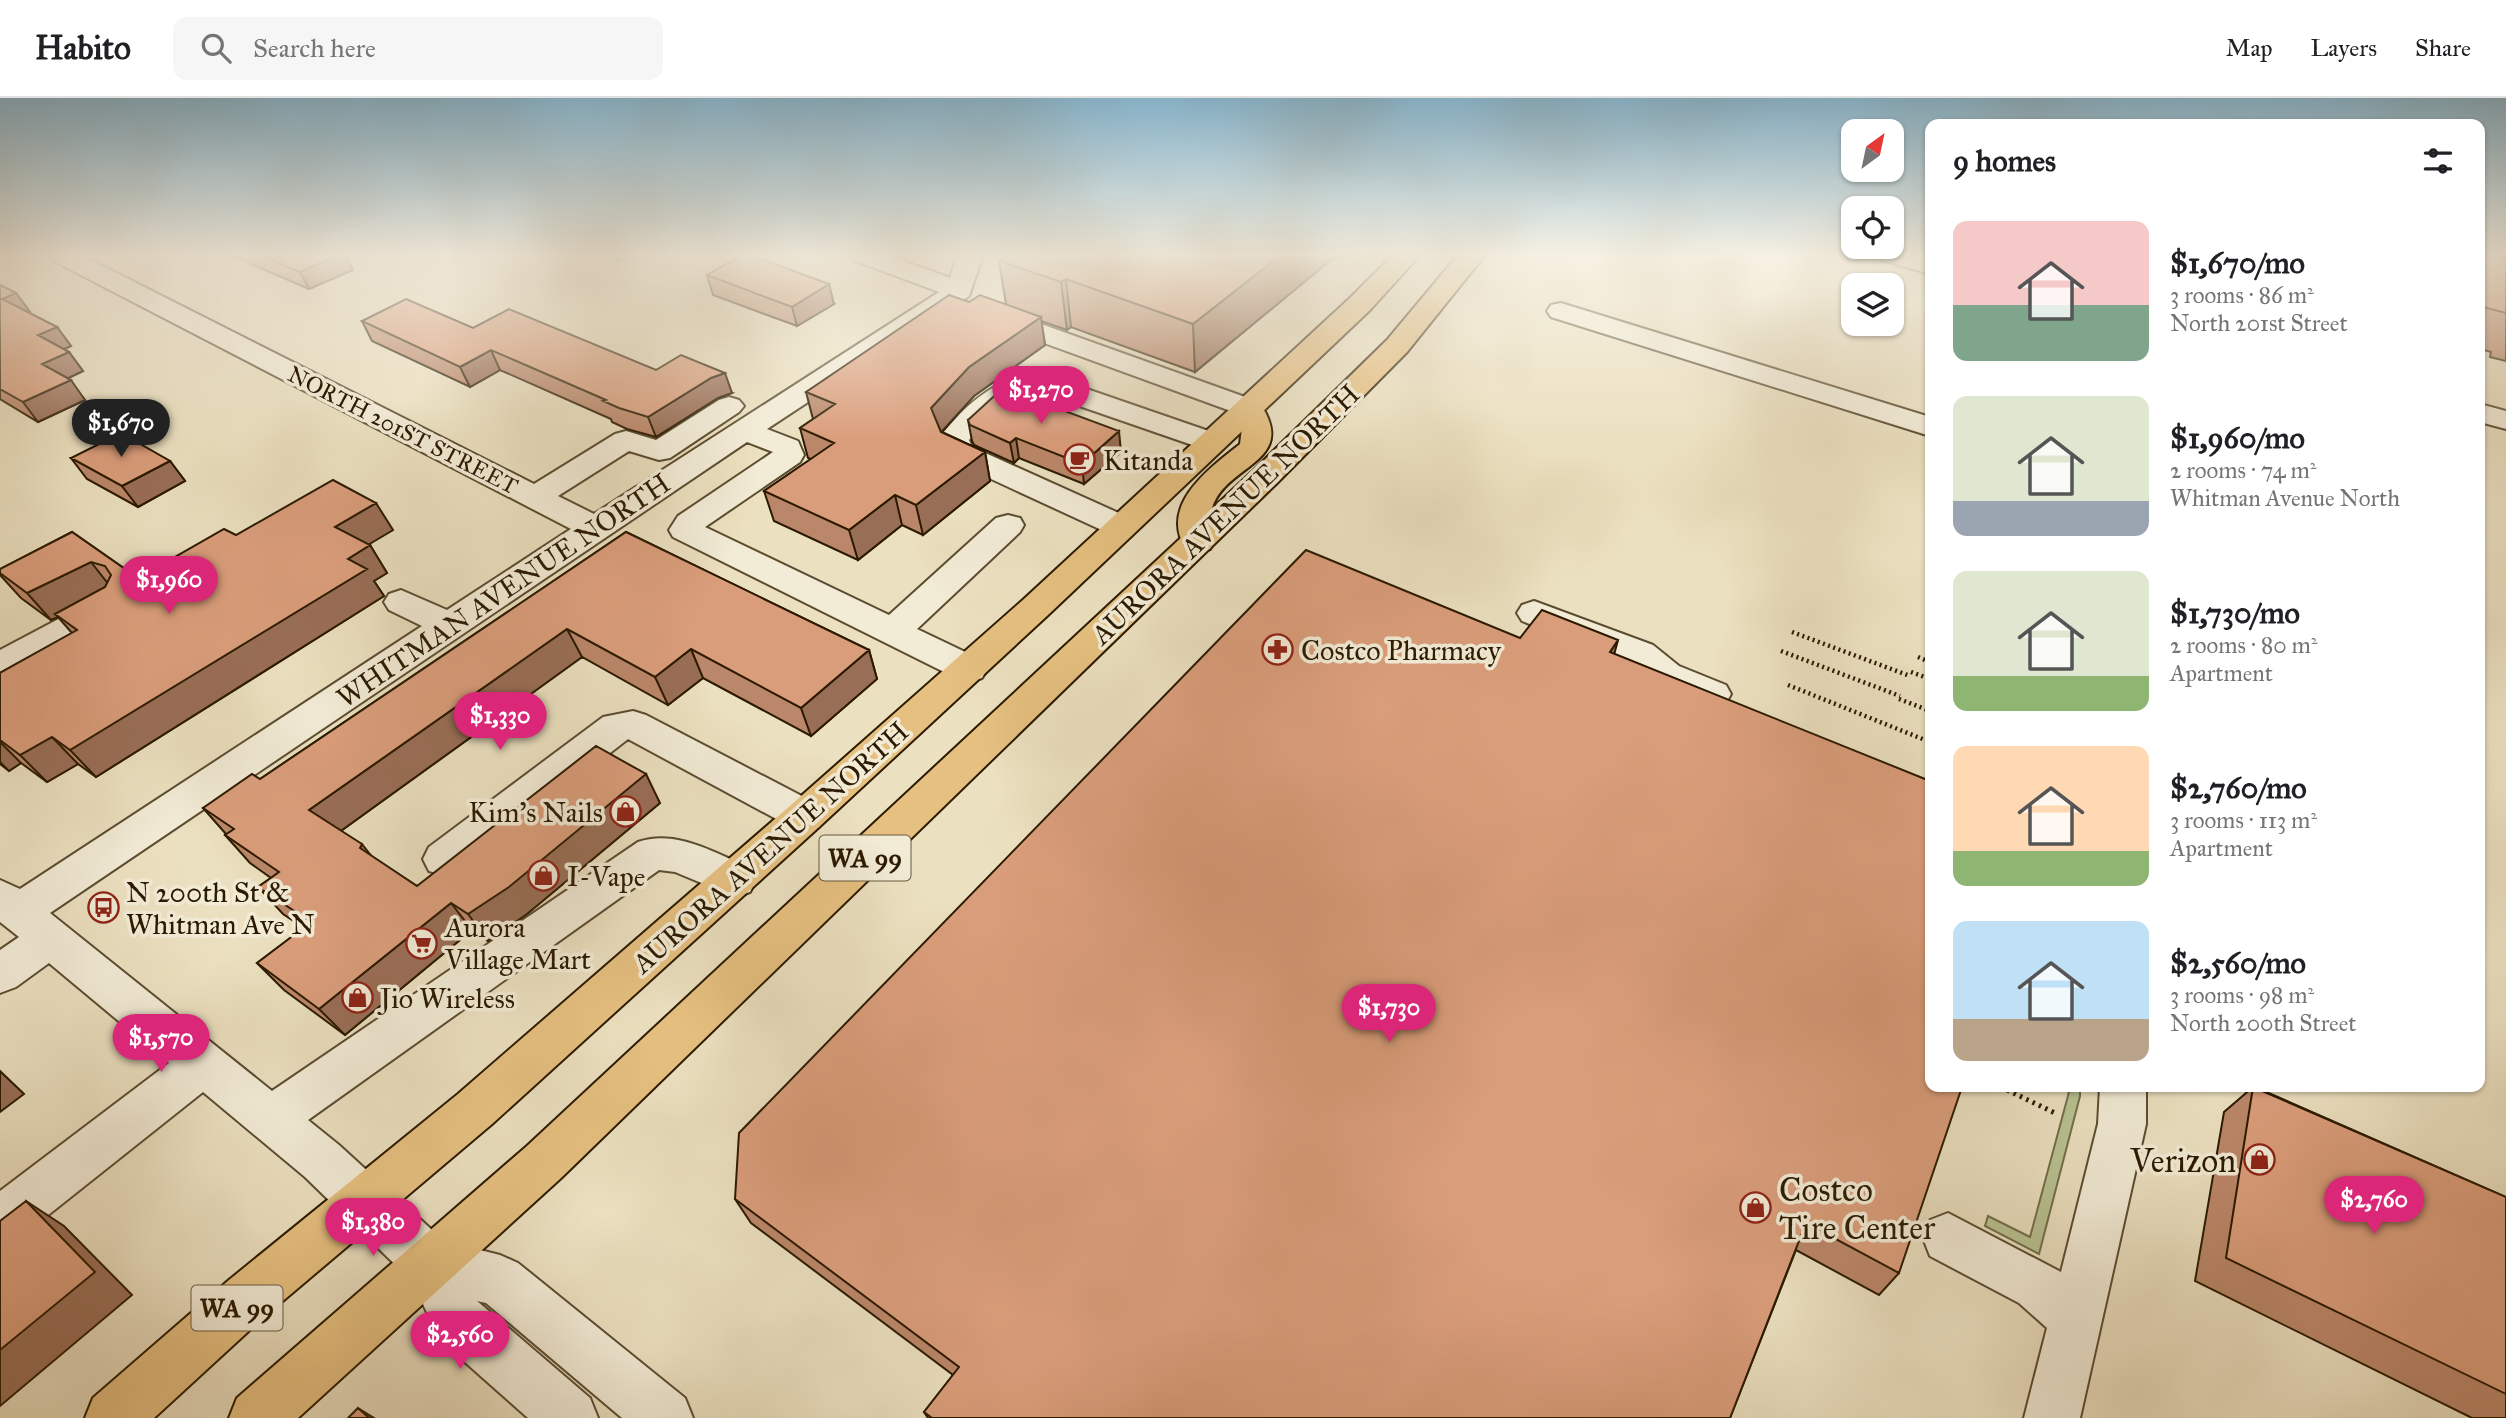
<!DOCTYPE html>
<html lang="en">
<head>
<meta charset="utf-8">
<style>
  body { margin:0; font-family:"IM FELL Great Primer",serif; background:#f6f6f6; color:#202124; height:100vh; display:flex; flex-direction:column; font-size:26px; white-space:nowrap }
  * { box-sizing:border-box; margin:0 }
  p { font-size:23px; color:#757577 }
  .icon { flex:none; width:38px; height:38px; fill:none; stroke:currentColor; stroke-width:2; stroke-linecap:round; stroke-linejoin:round }
  .map { position:relative; flex:1; overflow:hidden }
  .side { position:absolute; left:1925px; top:21px; width:560px; height:973px; display:flex; flex-direction:column; background:#fff; border-radius:14px; box-shadow:0 2px 5px #0004 }
  .side>* { flex:none }
  .needle { width:46px; rotate:33deg }
  .controls { position:absolute; left:1841px; top:21px; display:grid; gap:14px }
  .controls a { display:grid; place-items:center; width:63px; height:63px; border-radius:14px; background:#fff; box-shadow:0 2px 5px #0004; font-size:35px }
  .price { position:absolute; translate:-50% -60px; padding:0 16px; border-radius:24px; background:#db2777; color:#fff; font-size:23px; line-height:46px; filter:drop-shadow(0 2px 4px #0008) }
  .price::after { content:''; position:absolute; left:50%; top:42px; width:21px; height:16px; margin-left:-10px; background:inherit; clip-path:polygon(0 0,100% 0,50% 100%) }
  .price.on { background:#222; color:#fff }
  ul { padding:0; list-style:none }
  li { display:flex; align-items:center; gap:21px; height:175px; padding:0 28px }
  li span { display:grid; place-items:center; flex:none; width:196px; height:140px; border-radius:14px; color:#555 }
  li>.icon { margin-inline-start:auto }
  span .icon { width:84px; height:84px; fill:#fffc; stroke-width:1 }
  li b { font-size:30px }
  h2 { display:flex; justify-content:space-between; align-items:center; height:84px; padding:0 28px; font-size:30px }
  header { display:flex; align-items:center; gap:42px; box-sizing:border-box; height:98px; padding:0 35px; background:#fff; border-bottom:2px solid #e0e0e0 }
  header strong { font-size:33px }
  nav { display:flex; gap:38px; margin-inline-start:auto; font-size:24px }
  .search { width:490px; height:63px; background:#f6f6f6; display:flex; align-items:center; gap:18px; box-sizing:border-box; padding:0 24px; border-radius:14px; color:#757577; font-size:26px }
  .map>svg:first-child { display:block }
  .green { fill:#b8c292; stroke:#726e49; stroke-width:2 }
  .lines { fill:none; stroke-linecap:round; stroke-linejoin:round }
  .minor-casing { stroke:#5b4c30; stroke-width:4 }
  .major-casing { stroke:#2b1a00; stroke-width:4 }
  .highway-casing { stroke:#2b1a00; stroke-width:4 }
  .path-far1 { stroke:#2b1a00; stroke-width:4.5; stroke-dasharray:2 3.5; stroke-linecap:butt }
  .path { stroke:#2b1a00; stroke-width:5; stroke-dasharray:2.5 4.5; stroke-linecap:butt }
  .minor { fill:#f2ebd6; fill-rule:evenodd }
  .major { fill:#e6c080; fill-rule:evenodd }
  .highway { fill:#e6c080; fill-rule:evenodd }
  .wall { fill:#bb876a; stroke:#2b1a00; stroke-width:2 }
  .shaded-wall { fill:#996e56; stroke:#2b1a00; stroke-width:2 }
  .building { fill:#da9d7b; stroke:#2b1a00; stroke-width:2 }
  .labels { text-anchor:middle; stroke-width:7; stroke-linejoin:round; paint-order:stroke }
  .far-street-label { font-size:23px; fill:#2b1a00; stroke:#f2ebd6 }
  .shield { fill:#f2ebd6; stroke:#675940; stroke-width:2 }
  .shield-label { font-size:26px; font-weight:bold; fill:#2b1a00 }
  .poi-label { font-size:28px; fill:#2b1a00; stroke:#f2ebd6; text-anchor:start }
  .street-label { font-size:28px; fill:#2b1a00; stroke:#f2ebd6 }
  .near-poi-label { font-size:33px; fill:#2b1a00; stroke:#f2ebd6; text-anchor:end }
</style>
</head>
<body>
<header>
<strong>Habito</strong>
<div class="search"><svg class="icon" aria-label="search" viewBox="0 0 24 24"><circle cx="10" cy="10" r="6"/><path d="M15 15l6 6"/></svg>Search here</div>
<nav><a>Map</a><a>Layers</a><a>Share</a></nav>
</header>
<div class="map">
<svg width="2506" height="1320" viewBox="0 0 2506 1320">
  <rect width="100%" height="100%" fill="#ebe0c0"/>
  <filter id="stains"><feTurbulence type="fractalNoise" baseFrequency=".00286" numOctaves="4"/><feColorMatrix values="0 0 0 0 .2 0 0 0 0 .09 0 0 0 0 .02 0 0 0 .5 -.17"/></filter>
  <radialGradient id="worn" r=".72"><stop offset=".6" stop-color="#630" stop-opacity="0"/><stop offset="1" stop-color="#630" stop-opacity=".3"/></radialGradient>
  <path class="green" d="M 2059,989 L 2080,989 L 2080,998 L 2039,1156 L 1985,1128 L 1988,1118 L 2030,1139 L 2069,994 Z"/>
  <g class="lines">
    <defs>
      <path id="minor" d="M 48,157 L 81,157 L 534,386 L 615,336 L 626,333 L 656,342 L 719,302 L 729,299 L 739,302 L 744,308 L 739,314 L 670,360 L 659,362 L 629,353 L 558,398 L 594,416 L 939,194 L 853,162 L 849,157 L 887,157 L 950,180 L 957,157 L 983,157 L 969,198 L 767,331 L 798,343 L 804,357 L 800,364 L 705,429 L 889,517 L 996,420 L 1008,417 L 1020,420 L 1024,427 L 1020,434 L 917,531 L 982,562 L 987,571 L 982,580 L 969,584 L 956,580 L 673,439 L 669,432 L 678,418 L 773,354 L 747,344 L 50,815 L 272,993 L 638,744 C 676,731 715,755 750,770 L 756,782 L 750,794 L 735,799 L 675,774 L 659,772 L 308,1022 L 339,1047 L 444,1143 L 500,1157 L 518,1165 L 685,1300 L 693,1320 L 622,1320 L 486,1205 L 477,1203 L 590,1300 L 598,1320 L 528,1320 L 440,1242 L 412,1183 L 305,1079 L 203,994 L 18,1141 L 0,1148 L 0,1093 L 169,965 L 49,865 L 16,889 L 0,895 L 0,852 L 19,839 L 0,824 L 0,782 L 20,791 L 422,528 L 389,512 L 384,504 L 389,496 L 401,492 L 447,512 L 571,431 L 52,162 Z
        M 1878,157 L 1920,157 L 1930,160 L 1930,176 L 1882,162 Z
        M 1561,205 L 1930,319 L 1930,338 L 1551,219 L 1547,213 L 1551,207 Z
        M 994,209 L 1259,304 L 1264,310 L 1259,316 L 1249,319 L 1239,316 L 984,223 L 980,217 L 984,211 Z
        M 1025,276 L 1052,279 L 1223,338 L 1227,344 L 1223,350 L 1212,353 L 1201,350 L 1039,294 C 1013,292 986,324 969,342 L 972,349 L 1132,421 L 1136,428 L 1132,435 L 1120,438 L 1108,435 L 948,361 L 939,341 C 959,312 991,285 1025,276 Z
        M 2480,306 L 2506,313 L 2506,331 L 2480,324 Z
        M 114,494 L 126,498 L 131,506 L 126,514 L 13,577 L 0,581 L 0,552 L 102,498 Z
        M 1534,503 L 1653,547 L 1679,568 L 1726,587 L 1731,596 L 1726,605 L 1713,609 L 1700,605 L 1653,586 L 1627,565 L 1522,523 L 1517,515 L 1522,507 Z
        M 633,613 L 646,617 L 819,707 L 825,718 L 819,729 L 805,733 L 791,729 L 628,641 L 459,773 L 444,777 L 429,773 L 423,761 L 429,749 L 603,619 Z
        M 2100,989 L 2146,989 L 2146,1026 L 2080,1320 L 2024,1320 L 2047,1230 L 2019,1205 L 1930,1158 L 1923,1140 L 1930,1122 L 1948,1115 L 2061,1174 L 2098,1026 Z"/>
      <path id="major" d="M 1249,301 L 1259,304 C 1301,365 1224,366 1212,411 C 1209,422 1213,433 1214,444 L 1210,451 L 1198,455 L 1186,451 C 1158,407 1210,370 1240,346 L 1242,330 L 1234,310 L 1239,304 Z"/>
      <path id="highway" d="M 1393,157 L 1420,157 L 1370,212 L 1048,517 L 819,729 L 492,1026 L 265,1218 L 154,1320 L 85,1320 L 93,1300 L 229,1182 L 458,996 L 791,707 L 1024,501 L 1350,200 Z
        M 1458,157 L 1485,157 L 1407,254 L 1277,385 L 561,1080 L 298,1320 L 229,1320 L 237,1300 L 527,1048 L 1255,371 L 1387,242 Z"/>
    </defs>
    <use href="#minor" class="minor-casing"/>
    <use href="#major" class="major-casing"/>
    <use href="#highway" class="highway-casing"/>
    <path class="path-far1" d="M 1792,534 L 1910,578
      M 1781,553 L 1900,598
      M 1918,559 L 1930,564
      M 1911,574 L 1930,581
      M 1788,587 L 1930,644
      M 1899,601 L 1930,613"/>
    <path class="path" d="M 2001,989 L 2057,1016"/>
    <use href="#minor" class="minor"/>
    <use href="#major" class="major"/>
    <use href="#highway" class="highway"/>
  </g>
  <path class="wall" d="M 230,157 L 346,157 L 353,172 L 309,191 Z
    M 604,157 L 629,157 L 618,163 Z
    M 1337,157 L 1195,274 L 1071,229 L 1067,232 L 1041,223 L 1045,247 L 974,298 L 942,334 L 985,354 L 990,383 L 923,437 L 902,427 L 858,462 L 774,423 L 764,393 L 811,361 L 808,360 L 800,330 L 813,321 L 806,294 L 1006,206 L 999,163 Z
    M 2480,157 L 2506,157 L 2506,263 L 2490,259 L 2491,254 L 2480,251 Z
    M 707,177 L 834,206 L 797,228 L 713,197 Z
    M 0,187 L 16,195 L 30,214 L 29,215 L 57,229 L 71,248 L 65,251 L 69,254 L 83,273 L 68,280 L 85,302 L 38,324 L 0,301 Z
    M 362,223 L 473,230 L 732,295 L 718,300 L 656,339 L 627,331 L 612,324 L 611,321 L 500,272 L 470,289 L 372,243 Z
    M 968,322 L 1121,354 L 1084,386 L 1019,360 L 1014,365 L 974,347 L 972,343 Z
    M 71,360 L 170,363 L 185,383 L 138,409 L 87,381 Z
    M 393,432 L 368,446 L 370,447 L 387,475 L 374,483 L 384,498 L 96,679 L 78,666 L 47,684 L 21,665 L 9,673 L 0,666 L 0,575 L 72,535 L 58,519 L 51,522 L 21,500 L 0,477 L 0,471 L 72,434 L 138,480 L 236,437 Z
    M 626,434 L 869,552 L 877,581 L 811,638 L 703,580 L 668,607 L 582,559 L 341,733 L 371,758 L 417,788 L 660,705 L 527,816 L 488,843 L 472,832 L 345,937 L 284,892 L 257,865 L 304,830 L 283,816 L 258,789 L 271,780 L 250,765 L 225,737 L 226,736 L 203,710 L 260,681 Z
    M 1520,540 L 1614,556 L 1899,1175 L 1879,1197 L 1796,1152 L 1730,1320 L 928,1320 L 924,1314 L 953,1277 L 751,1125 L 735,1101 Z
    M 2253,989 L 2255,989 L 2506,1099 L 2506,1320 L 2472,1320 L 2195,1183 L 2224,1014 Z"/>
  <path class="shaded-wall" d="M 338,157 L 346,157 L 353,172 L 309,191 L 300,174 Z
    M 616,157 L 629,157 L 618,163 Z
    M 1281,157 L 1337,157 L 1195,274 L 1193,226 Z
    M 1066,181 L 1071,229 L 1067,232 L 1061,184 Z
    M 829,186 L 834,206 L 797,228 L 792,209 Z
    M 16,195 L 30,214 L 16,220 L 2,201 Z
    M 1041,219 L 1045,247 L 974,298 L 937,339 L 931,310 L 969,269 Z
    M 57,229 L 71,248 L 53,256 L 38,237 Z
    M 491,252 L 500,272 L 470,289 L 460,269 Z
    M 69,254 L 83,273 L 56,286 L 42,266 Z
    M 725,275 L 732,295 L 718,300 L 656,339 L 648,319 L 711,280 Z
    M 71,282 L 85,302 L 38,324 L 23,304 Z
    M 1119,333 L 1121,354 L 1084,386 L 1082,366 Z
    M 1016,340 L 1019,360 L 1014,365 L 1010,345 Z
    M 985,354 L 990,383 L 923,437 L 916,407 Z
    M 170,363 L 185,383 L 138,409 L 122,388 Z
    M 895,397 L 902,427 L 858,462 L 849,432 Z
    M 376,405 L 393,432 L 353,456 L 335,429 Z
    M 370,447 L 387,475 L 374,483 L 384,498 L 96,679 L 70,652 L 348,461 Z
    M 91,464 L 113,492 L 55,516 L 58,519 L 51,522 L 27,495 Z
    M 567,531 L 582,559 L 331,740 L 309,712 Z
    M 1618,542 L 1610,572 L 1610,554 Z
    M 691,551 L 703,580 L 668,607 L 655,579 Z
    M 869,552 L 877,581 L 811,638 L 801,610 Z
    M 52,639 L 78,666 L 47,684 L 20,657 Z
    M 0,644 L 21,665 L 9,673 L 0,664 Z
    M 646,676 L 660,705 L 527,816 L 488,843 L 468,816 Z
    M 362,746 L 384,774 L 360,750 Z
    M 451,805 L 472,832 L 345,937 L 319,911 Z
    M 0,973 L 24,996 L 0,1014 Z
    M 26,1103 L 64,1128 L 132,1197 L 0,1308 L 0,1252 Z
    M 358,1310 L 374,1320 L 369,1320 Z"/>
  <path class="building" d="M 260,157 L 338,157 L 300,174 Z
    M 742,157 L 750,157 L 829,186 L 792,209 L 707,177 Z
    M 1008,157 L 1281,157 L 1193,226 L 1066,181 L 1061,184 L 999,163 Z
    M 2480,157 L 2488,157 L 2505,161 L 2505,157 L 2506,157 L 2506,215 L 2480,208 Z
    M 0,187 L 16,195 L 2,201 L 57,229 L 38,237 L 69,254 L 42,266 L 71,282 L 23,304 L 0,291 Z
    M 949,197 L 969,204 L 980,197 L 1041,219 L 969,269 L 931,310 L 941,334 L 985,354 L 916,407 L 895,397 L 849,432 L 764,393 L 834,345 L 800,330 L 835,306 L 806,294 Z
    M 406,201 L 473,230 L 509,211 L 656,272 L 681,257 L 725,275 L 711,280 L 648,319 L 619,310 L 603,303 L 606,302 L 491,252 L 460,269 L 362,223 Z
    M 1003,290 L 1119,333 L 1082,366 L 1016,340 L 1010,345 L 970,327 L 968,322 Z
    M 121,335 L 170,363 L 122,388 L 71,360 Z
    M 333,382 L 376,405 L 335,429 L 370,447 L 348,461 L 367,471 L 70,652 L 52,639 L 20,657 L 0,642 L 0,575 L 77,532 L 55,516 L 105,489 L 111,477 L 105,468 L 91,464 L 27,495 L 0,475 L 0,471 L 72,434 L 138,480 L 224,431 L 236,437 Z
    M 626,434 L 869,552 L 801,610 L 691,551 L 655,579 L 567,531 L 309,712 L 362,746 L 360,750 L 417,788 L 596,648 L 646,676 L 509,789 L 468,816 L 451,805 L 319,911 L 257,865 L 311,824 L 258,789 L 279,774 L 225,737 L 234,731 L 203,710 L 252,676 L 260,681 Z
    M 1306,452 L 1520,540 L 1542,512 L 1618,542 L 1610,554 L 1930,683 L 1930,989 L 1962,989 L 1899,1175 L 1806,1125 L 1730,1320 L 932,1320 L 924,1314 L 959,1269 L 735,1101 L 739,1035 Z
    M 2253,989 L 2506,1099 L 2506,1296 L 2226,1160 Z
    M 26,1103 L 95,1174 L 0,1252 L 0,1123 Z
    M 358,1310 L 369,1320 L 348,1320 Z"/>
  <linearGradient id="sky" x2="0" y2="1"><stop stop-color="#88b8d2"/><stop offset="0.46" stop-color="#f6f1e3"/><stop offset="1" stop-color="#f6f1e3" stop-opacity="0"/></linearGradient>
  <rect width="2506" height="342" fill="url(#sky)"/>
  <defs>
    <symbol id="cafe-ring" viewBox="-11 -11 22 22"><circle r="9.5" fill="#f2ebd6" stroke="#8f2418" stroke-width="1.5"/><path d="M-5.5-4.5H6V0H3Q3 3.5 0 3.5H-2.5Q-5.5 3.5-5.5 0ZM3-3.2v2h1.7v-2ZM-6 4.5H4V6H-6Z" fill="#8f2418"/></symbol>
    <symbol id="pharmacy-ring" viewBox="-11 -11 22 22"><circle r="9.5" fill="#f2ebd6" stroke="#8f2418" stroke-width="1.5"/><path d="M-2-6h4v4h4v4h-4v4h-4v-4h-4v-4h4Z" fill="#8f2418"/></symbol>
    <symbol id="shop-ring" viewBox="-11 -11 22 22"><circle r="9.5" fill="#f2ebd6" stroke="#8f2418" stroke-width="1.5"/><path d="M-5-2.5h2.3a2.7 3.5 0 0 1 5.4 0H5L5.5 6h-11ZM-1.5-2.5h3a1.5 2.3 0 0 0-3 0Z" fill="#8f2418"/></symbol>
    <symbol id="bus-ring" viewBox="-11 -11 22 22"><circle r="9.5" fill="#f2ebd6" stroke="#8f2418" stroke-width="1.5"/><path d="M-5-6H5V4H4V6H2V4H-2V6H-4V4H-5ZM-3.5-4V0h7V-4ZM-3.5 1.2v1.5H-2V1.2ZM2 1.2v1.5H3.5V1.2Z" fill="#8f2418"/></symbol>
    <symbol id="supermarket-ring" viewBox="-11 -11 22 22"><circle r="9.5" fill="#f2ebd6" stroke="#8f2418" stroke-width="1.5"/><path d="M-6-5.5h2.5l.6 2H6L4.5 2H-2.5L-4.4-4H-6ZM-1.5 3.2a1.3 1.3 0 1 0 .1 0ZM3 3.2a1.3 1.3 0 1 0 .1 0Z" fill="#8f2418"/></symbol>
  </defs>
  <g fill-rule="evenodd">
    <use href="#cafe-ring" x="1062" y="344" width="35" height="35"/>
    <use href="#pharmacy-ring" x="1260" y="534" width="35" height="35"/>
    <use href="#shop-ring" x="608" y="696" width="35" height="35"/>
    <use href="#shop-ring" x="526" y="760" width="35" height="35"/>
    <use href="#bus-ring" x="86" y="792" width="35" height="35"/>
    <use href="#supermarket-ring" x="404" y="828" width="35" height="35"/>
    <use href="#shop-ring" x="340" y="882" width="35" height="35"/>
    <use href="#shop-ring" x="2242" y="1044" width="35" height="35"/>
    <use href="#shop-ring" x="1738" y="1092" width="35" height="35"/>
  </g>
  <g class="labels">
    <g class="far-street-label">
      <text transform="translate(403 332) rotate(27)" y="8">NORTH 201ST STREET</text>
    </g>
    <g class="shield">
      <rect x="819.5" y="737.5" width="91" height="45" rx="5"/>
      <rect x="191.5" y="1187.5" width="91" height="45" rx="5"/>
    </g>
    <g class="shield-label">
      <text x="865" y="769">WA 99</text>
      <text x="237" y="1219">WA 99</text>
    </g>
    <g class="poi-label">
      <text x="1103" y="372">Kitanda</text>
      <text x="1301" y="562">Costco Pharmacy</text>
      <text x="603" y="724" text-anchor="end">Kim’s Nails</text>
      <text x="567" y="788">I-Vape</text>
      <text x="126" y="804">N 200th St &amp;<tspan x="126" dy="32">Whitman Ave N</tspan></text>
      <text x="445" y="839">Aurora<tspan x="445" dy="32">Village Mart</tspan></text>
      <text x="380" y="910">Jio Wireless</text>
    </g>
    <g class="street-label">
      <text transform="translate(1225 416) rotate(-44)" y="10">AURORA AVENUE NORTH</text>
      <text transform="translate(503 492) rotate(-34)" y="10">WHITMAN AVENUE NORTH</text>
      <text transform="translate(770 749) rotate(-42)" y="10">AURORA AVENUE NORTH</text>
    </g>
    <g class="near-poi-label">
      <text x="2236" y="1074">Verizon</text>
      <text x="1779" y="1103" text-anchor="start">Costco<tspan x="1779" dy="38">Tire Center</tspan></text>
    </g>
  </g>
  <rect width="100%" height="100%" filter="url(#stains)"/>
  <rect width="100%" height="100%" fill="url(#worn)"/>
</svg>
<div class="controls">
<a><svg class="needle" viewBox="-14 -14 28 28"><path d="M0-13l5 13h-10z" fill="#e53935"/><path d="M0 13l5-13h-10z" fill="#757577"/></svg></a>
<a><svg class="icon" aria-label="locate" viewBox="0 0 24 24"><circle cx="12" cy="12" r="6"/><path d="M12 2v4M12 18v4M2 12h4M18 12h4"/></svg></a>
<a><svg class="icon" aria-label="layers" viewBox="0 0 24 24"><path d="M12 4l9 5-9 5-9-5zM3 14l9 5 9-5"/></svg></a>
</div>
<b class="price" style="left:1041px;top:328px">$1,270</b>
<b class="price on" style="left:121px;top:361px">$1,670</b>
<b class="price" style="left:169px;top:518px">$1,960</b>
<b class="price" style="left:500px;top:654px">$1,330</b>
<b class="price" style="left:1389px;top:946px">$1,730</b>
<b class="price" style="left:161px;top:976px">$1,570</b>
<b class="price" style="left:2374px;top:1138px">$2,760</b>
<b class="price" style="left:373px;top:1160px">$1,380</b>
<b class="price" style="left:460px;top:1273px">$2,560</b>
<section class="side">
<h2>9 homes<svg class="icon" aria-label="filters" viewBox="0 0 24 24"><path d="M4 7h16M4 17h16"/><circle cx="9" cy="7" r="2"/><circle cx="15" cy="17" r="2"/></svg></h2>
<ul>
<li><span style="background:linear-gradient(#f6c9c9 60%,#7fa58c 0)"><svg class="icon" aria-label="home" viewBox="0 0 24 24"><path d="M3 11l9-7 9 7M6 9v11h12V9"/></svg></span><div><b>$1,670/mo</b><p>3 rooms · 86 m²</p><p>North 201st Street</p></div></li>
<li><span style="background:linear-gradient(#dfe7d0 75%,#9aa5b1 0)"><svg class="icon" aria-label="home" viewBox="0 0 24 24"><path d="M3 11l9-7 9 7M6 9v11h12V9"/></svg></span><div><b>$1,960/mo</b><p>2 rooms · 74 m²</p><p>Whitman Avenue North</p></div></li>
<li><span style="background:linear-gradient(#dfe7d0 75%,#8fb573 0)"><svg class="icon" aria-label="home" viewBox="0 0 24 24"><path d="M3 11l9-7 9 7M6 9v11h12V9"/></svg></span><div><b>$1,730/mo</b><p>2 rooms · 80 m²</p><p>Apartment</p></div></li>
<li><span style="background:linear-gradient(#ffd9b3 75%,#8fb573 0)"><svg class="icon" aria-label="home" viewBox="0 0 24 24"><path d="M3 11l9-7 9 7M6 9v11h12V9"/></svg></span><div><b>$2,760/mo</b><p>3 rooms · 113 m²</p><p>Apartment</p></div></li>
<li><span style="background:linear-gradient(#bfe0f5 70%,#b9a48a 0)"><svg class="icon" aria-label="home" viewBox="0 0 24 24"><path d="M3 11l9-7 9 7M6 9v11h12V9"/></svg></span><div><b>$2,560/mo</b><p>3 rooms · 98 m²</p><p>North 200th Street</p></div></li>
</ul>
</section>
</div>
</body>
</html>
